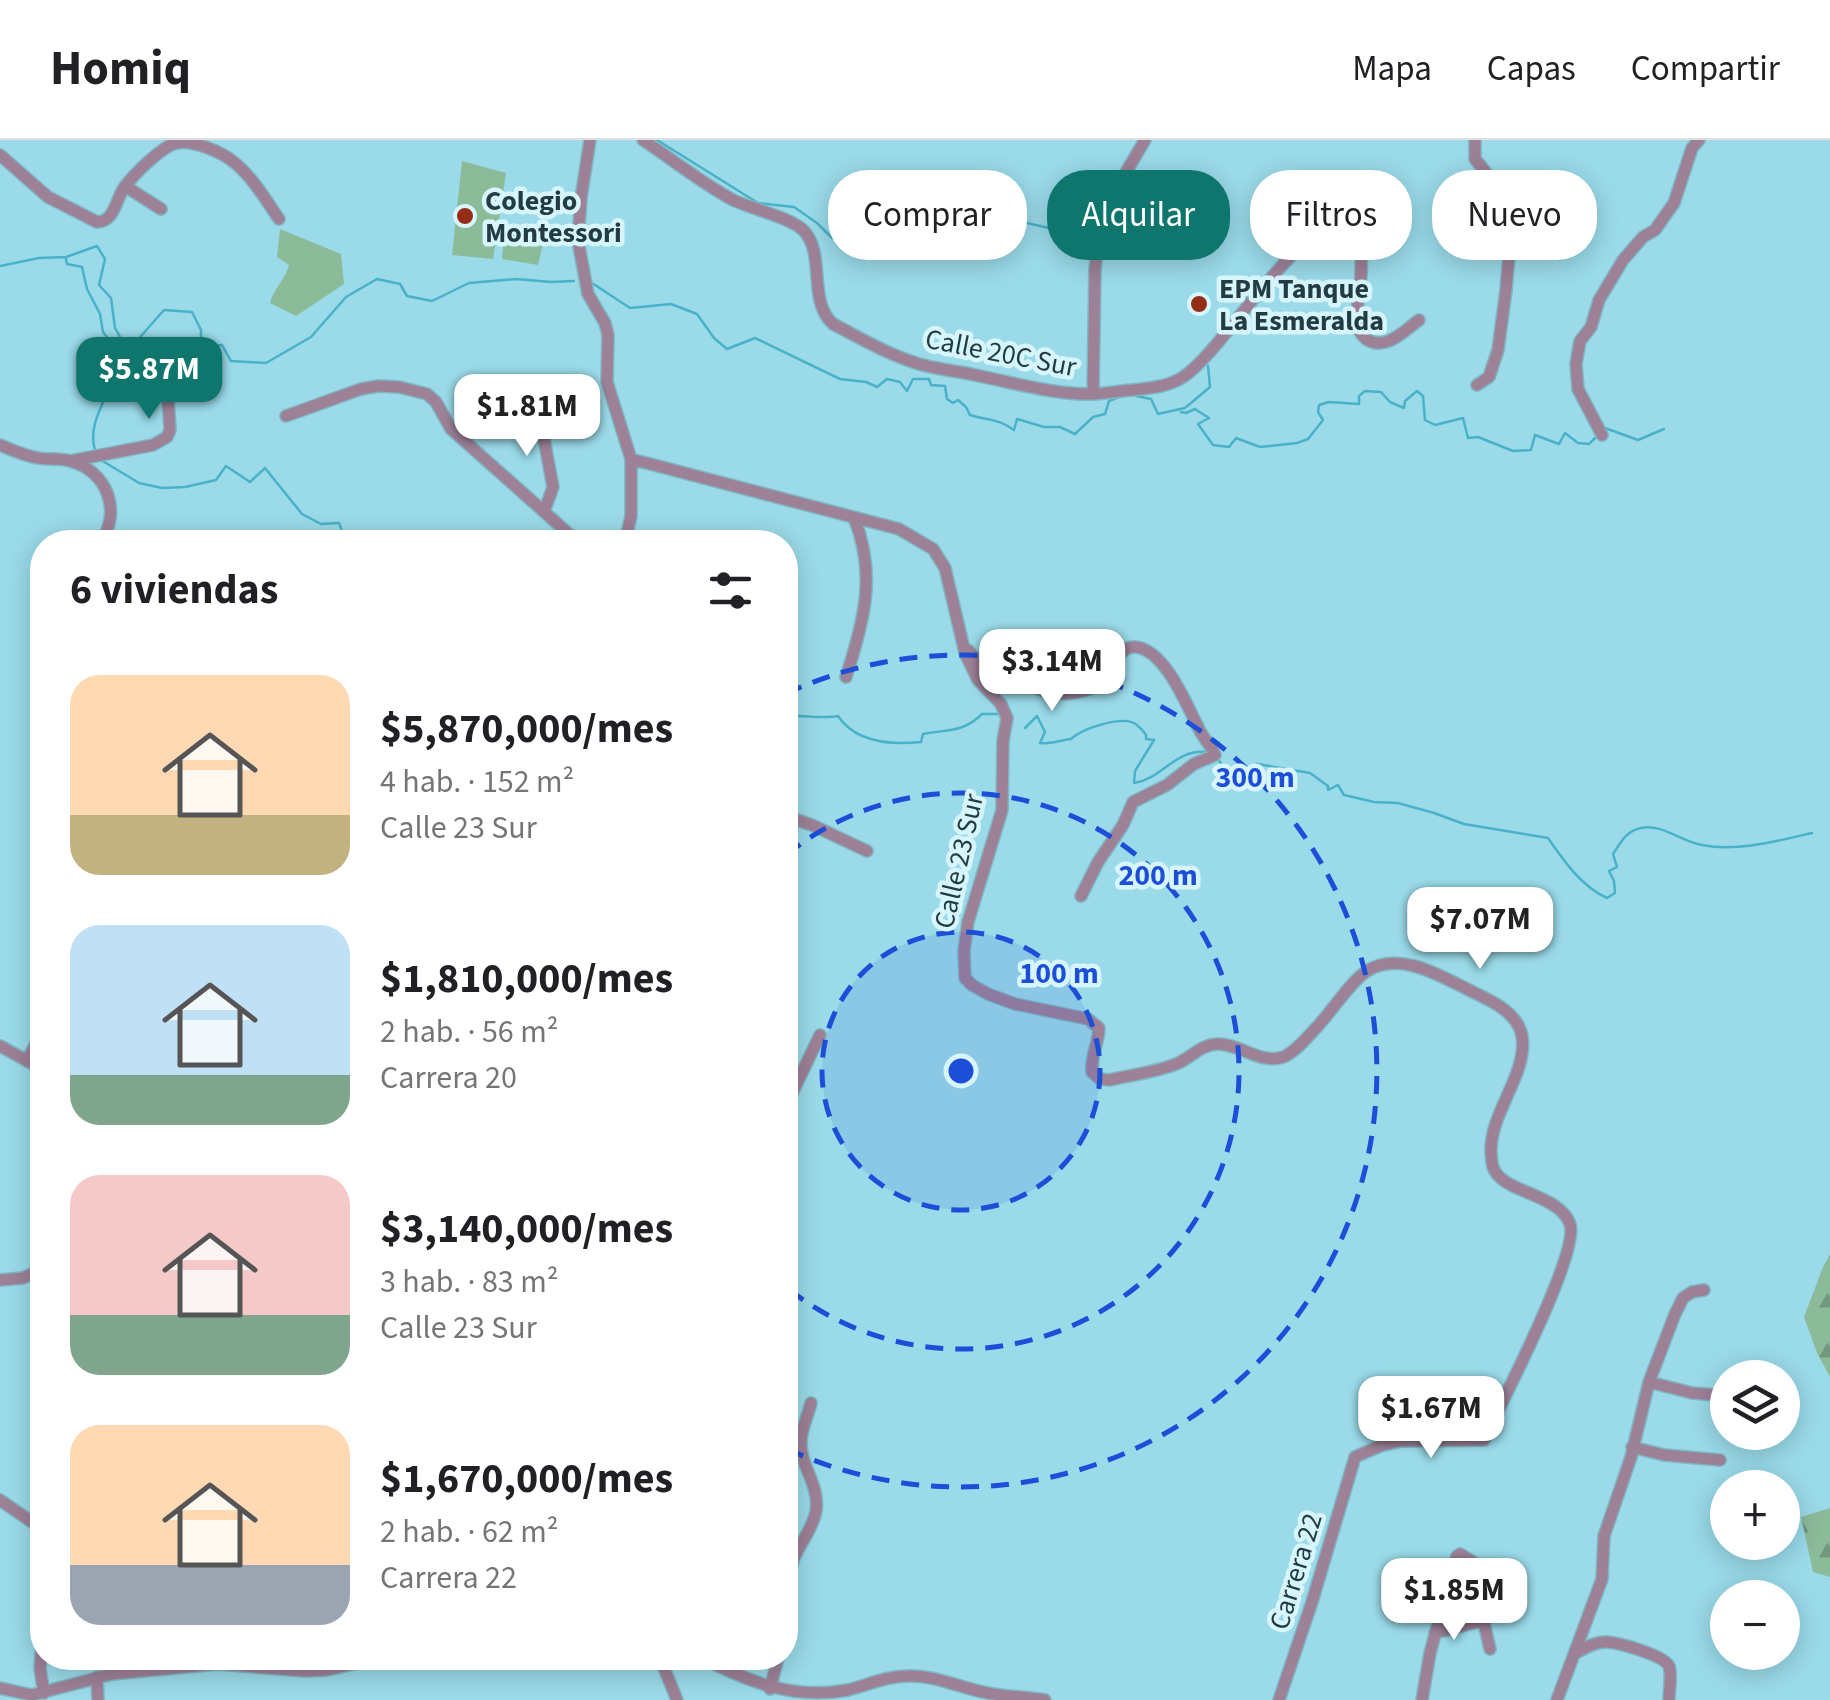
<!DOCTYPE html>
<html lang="es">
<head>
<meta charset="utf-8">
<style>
  body { margin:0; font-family:"Source Sans 3",sans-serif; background:#f6f6f6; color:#202124; height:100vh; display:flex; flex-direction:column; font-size:38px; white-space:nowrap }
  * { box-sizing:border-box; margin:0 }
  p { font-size:32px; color:#757577 }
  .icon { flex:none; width:55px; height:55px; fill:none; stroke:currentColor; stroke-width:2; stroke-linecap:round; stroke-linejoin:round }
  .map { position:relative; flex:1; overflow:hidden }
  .drawer { position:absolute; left:30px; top:390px; width:768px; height:1140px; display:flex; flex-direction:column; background:#fff; border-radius:40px; box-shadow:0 5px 25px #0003 }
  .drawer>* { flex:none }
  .hud { position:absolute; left:828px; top:30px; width:852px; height:90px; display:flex; gap:20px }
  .controls { position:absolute; left:1710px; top:1220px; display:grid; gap:20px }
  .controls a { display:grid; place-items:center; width:90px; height:90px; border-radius:50%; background:#fff; box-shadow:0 5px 25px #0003; font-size:50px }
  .price { position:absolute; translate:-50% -85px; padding:0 22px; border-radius:20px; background:#fff; color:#222; font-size:32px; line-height:65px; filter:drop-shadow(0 2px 5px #0008) }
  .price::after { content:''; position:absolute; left:50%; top:60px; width:30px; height:22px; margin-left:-15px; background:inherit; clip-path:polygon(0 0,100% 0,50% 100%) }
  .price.on { background:#0f766e; color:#fff }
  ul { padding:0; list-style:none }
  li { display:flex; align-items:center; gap:30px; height:250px; padding:0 40px }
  li span { display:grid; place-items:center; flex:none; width:280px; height:200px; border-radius:30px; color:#555 }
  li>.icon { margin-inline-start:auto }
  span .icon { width:120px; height:120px; fill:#fffc; stroke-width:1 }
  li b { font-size:42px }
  h2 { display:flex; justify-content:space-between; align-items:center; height:120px; padding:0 40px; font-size:42px }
  .pill { padding:0 35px; border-radius:40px; background:#fff; box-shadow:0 5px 25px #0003; font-size:35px; line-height:90px }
  .pill.on { background:#0f766e; color:#fff }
  header { display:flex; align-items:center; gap:60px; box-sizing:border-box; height:140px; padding:0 50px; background:#fff; border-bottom:2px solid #e0e0e0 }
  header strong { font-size:48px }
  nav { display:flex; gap:55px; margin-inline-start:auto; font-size:35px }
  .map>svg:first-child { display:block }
  .green { fill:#8cbb9a }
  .forest { fill:url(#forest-firs) }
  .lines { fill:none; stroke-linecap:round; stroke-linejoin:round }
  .stream { stroke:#4ab2c8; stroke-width:2.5 }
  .minor-casing { stroke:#80b7c4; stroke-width:14 }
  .minor { stroke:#9d8197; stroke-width:11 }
  .ring { fill:none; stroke:#1d4ed8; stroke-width:5; stroke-dasharray:18 12 }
  .poi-dot { fill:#952d15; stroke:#d6f5fd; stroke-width:4 }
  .labels { text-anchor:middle; stroke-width:9; stroke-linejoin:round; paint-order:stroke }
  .poi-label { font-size:28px; font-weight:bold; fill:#223c42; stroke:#d6f5fd; text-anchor:start }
  .street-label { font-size:28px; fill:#223c42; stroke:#d6f5fd }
  .centre { fill:#1d4ed8; stroke:#d6f5fd; stroke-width:5 }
  .ring-label { font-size:30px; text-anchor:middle; font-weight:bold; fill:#1d4ed8; stroke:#d6f5fd; stroke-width:9; stroke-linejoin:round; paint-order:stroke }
</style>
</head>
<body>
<header>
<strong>Homiq</strong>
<nav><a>Mapa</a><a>Capas</a><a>Compartir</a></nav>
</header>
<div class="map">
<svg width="1830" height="1560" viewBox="0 0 1830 1560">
  <defs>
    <pattern id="forest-firs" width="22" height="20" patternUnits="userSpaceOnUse" patternTransform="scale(2.5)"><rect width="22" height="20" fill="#8cbb9a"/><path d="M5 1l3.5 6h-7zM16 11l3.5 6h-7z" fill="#72997f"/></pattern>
  </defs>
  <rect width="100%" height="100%" fill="#9adae9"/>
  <path class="green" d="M 462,21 L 506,33 L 493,119 L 452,115 Z
    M 280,89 L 341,114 L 344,144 L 296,176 L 270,163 C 274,148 285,140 289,125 L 277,117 Z
    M 504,94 L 544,99 L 538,125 L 502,119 Z"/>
  <path class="forest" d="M 1830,1115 L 1830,1237 L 1817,1213 L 1804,1177 L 1823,1127 Z
    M 1830,1368 L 1830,1437 L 1813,1432 L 1801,1377 Z"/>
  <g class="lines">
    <path class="stream" d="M 657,0 L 758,63 L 794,67 L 817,83 L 832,98 L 859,75 L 979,72 L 1053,89 L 1098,82
      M 1106,80 L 1130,76 L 1178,87
      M 66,119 L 67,124 L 82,127 L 87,149 L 100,174 L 103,192 L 118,211 C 117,219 116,229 114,237 C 106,260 87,285 95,310
      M 0,126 L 39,118 L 66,117 L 97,106 L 105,119 L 99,145 L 111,158 L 115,188 L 123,202 L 134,204 L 164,170 L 192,172 L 201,190 L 201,198 L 211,206 L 222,205 L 231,221 L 266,223 L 311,197 L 346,157 L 377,139 L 400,144 L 407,156 L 432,161 L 469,143 L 516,139 L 551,142 L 574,141
      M 592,143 L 630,168 L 671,164 L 697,174 L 714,198 L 727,209 L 755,198 L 840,239 L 866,242 L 877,247 L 887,239 L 900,242 L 907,251 L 913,239 L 929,239 L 931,245 L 945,246 L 947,259 L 953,263 L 958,260 L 966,267 L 970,275 C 989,281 997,278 1014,290 L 1017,279 L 1044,287 L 1060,287 L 1075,294 L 1093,277 L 1105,274 L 1109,261 L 1119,257
      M 1136,256 L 1151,259 L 1158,274 L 1185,268 L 1210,247 L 1208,226
      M 1181,272 L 1186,273 L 1195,269 L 1209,278 L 1198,284 L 1213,305 L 1229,307 L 1236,298 L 1260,307 L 1297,303 L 1308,299 L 1323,280 L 1318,272 L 1319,265 L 1329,262 L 1359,264 L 1359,256 L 1365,251 L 1381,252 L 1390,262 L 1404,268 L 1405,261 L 1417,251 L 1423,256 L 1425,280 L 1435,285 L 1463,278 L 1468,298 L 1478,297 L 1513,311 L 1531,310 L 1535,295 L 1559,304 L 1565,293 L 1578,303 L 1589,304 L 1596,297
      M 1605,288 L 1638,300 L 1664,289
      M 101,320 L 139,343 L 162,348 L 185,347 L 216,340 L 226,326 L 250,342 L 265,328 L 302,374 L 321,384 L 339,383 L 345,399 L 344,402
      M 785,579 L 786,576 C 804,575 821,579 838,576 C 856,603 892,605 921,602 L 923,594 C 948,589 963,593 982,574 L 1000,574
      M 1025,588 L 1037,576 L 1045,592 L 1040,603 C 1049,605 1060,600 1071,599 C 1081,589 1120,576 1134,583 C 1138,585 1144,592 1146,595 L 1146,599 L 1154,600 L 1135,631 L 1134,643 C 1162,639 1175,609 1206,612
      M 1217,618 L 1235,642 L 1242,630 L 1257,624 L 1310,633 L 1328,646 L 1328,650 L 1338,645 L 1344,655 L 1374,662 L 1398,663 L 1434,673 L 1464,684 L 1548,698 C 1564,721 1581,746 1607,758 L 1615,753 L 1614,741 L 1609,731 L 1617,727 L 1613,714 C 1621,702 1626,691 1641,688 C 1661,683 1682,702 1702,705 C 1738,712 1777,701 1812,693"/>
    <defs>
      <path id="minor" d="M 590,0 L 581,58 L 578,101 L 588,154 L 605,183 L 608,195 L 607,242 L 631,319 L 631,376 L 625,402
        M 643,0 C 673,20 702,43 733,60 C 752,69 792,78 804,91 C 826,115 807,160 833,184 C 860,198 887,214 916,223 C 935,229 956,231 975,235 C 1014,243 1055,255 1095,254 C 1107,253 1120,251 1133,250 C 1150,248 1168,247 1183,237 C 1221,213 1292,91 1332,90 C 1379,90 1355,154 1357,180 C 1357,187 1360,194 1366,199 C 1385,212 1404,191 1419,180
        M 1475,0 L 1475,19 L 1502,52 L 1512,80 L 1506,150 L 1498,210 L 1489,237 L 1477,245
        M 0,15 L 48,57 L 97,82 C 115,81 115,61 124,48 C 132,36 163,5 177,3 C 194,0 222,12 235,23 C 253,38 266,60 279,79
        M 125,46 L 161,69
        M 1093,254 L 1095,129 L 1101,84 L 1106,66 L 1145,0
        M 286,276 L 361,249 L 378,246 L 399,247 L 427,254 L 436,262 L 451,289 L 578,402
        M 541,283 L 553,347 L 544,372
        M 1602,295 L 1578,249 L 1576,224 L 1580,201 L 1591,187 L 1599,160 L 1623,120 L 1643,97 L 1655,90 L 1674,63 L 1692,8 L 1699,0
        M 0,305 C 12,310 25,316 38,318 C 48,320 60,318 70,321 C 107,331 122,370 101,402
        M 631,319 L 899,389 L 933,409 L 945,428 L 965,513 L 978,540 L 1001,564 L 1007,578 L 1003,601 L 1002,670 L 968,782 L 964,811 L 965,838 L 972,845 L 988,854 L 1015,864 L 1088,879 L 1099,888 C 1099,903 1090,917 1092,932 L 1100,939 L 1110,940 C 1132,935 1156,932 1176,924 C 1191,918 1200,905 1217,904 C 1238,903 1261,925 1283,917 C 1296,912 1307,897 1317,887 C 1331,872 1352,840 1367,831 C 1401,810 1442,837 1473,852 C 1492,861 1518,873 1522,896 C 1528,934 1490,972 1491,1012 C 1491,1013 1492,1026 1493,1027 C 1501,1053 1559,1053 1570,1084 C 1580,1113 1500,1265 1484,1300 L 1400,1301 L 1380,1306 L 1355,1317 L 1312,1462 L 1279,1560
        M 70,321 L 153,305 L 167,297 L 170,290 L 166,227
        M 968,510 C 975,519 985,530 996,535 C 1005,540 1016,540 1026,543 C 1033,545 1039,550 1047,552 C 1062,556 1086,553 1099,544 C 1111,535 1116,506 1135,507 C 1165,509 1187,566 1199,589 C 1203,598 1211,605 1215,615 L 1194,624 L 1167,645 L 1133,662 L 1123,685 L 1098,722 L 1081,756
        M 846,537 C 864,481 877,434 854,378
        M 785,676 L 812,685 L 867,711
        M 0,906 L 42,929
        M 27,921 L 42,892
        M 785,968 L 820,895
        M 0,1140 L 23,1138 L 42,1129
        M 1649,1242 L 1692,1253 L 1718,1255
        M 1632,1307 L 1664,1315 L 1720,1320
        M 0,1360 L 42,1389
        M 785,1468 C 787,1453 788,1436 793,1421 C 799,1404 813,1389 816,1371 C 820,1345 800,1326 801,1302 C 801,1289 808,1276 811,1263
        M 1435,1493 L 1481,1481 L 1484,1483 L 1490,1509
        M 42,1504 L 40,1529 L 44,1553
        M 1576,1513 C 1585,1508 1596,1501 1607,1502 C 1620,1503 1663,1515 1669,1526 C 1672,1535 1669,1551 1669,1560
        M 660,1518 L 677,1560
        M 702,1518 C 749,1542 794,1560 848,1550 C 868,1545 887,1536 908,1536 C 934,1535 959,1547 983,1552 C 1003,1557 1024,1556 1045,1560
        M 97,1537 L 98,1560
        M 0,1548 L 32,1555 L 112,1534 L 217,1524 L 306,1531 L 327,1530 L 380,1518
        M 770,1549 L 778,1518
        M 1422,1560 L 1430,1513 L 1457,1416 L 1460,1414 L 1473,1422
        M 1557,1560 L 1602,1439 L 1604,1396 L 1631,1317 L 1649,1242 L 1675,1174 L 1683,1158 L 1692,1152 L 1704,1150"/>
    </defs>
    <use href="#minor" class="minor-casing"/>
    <use href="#minor" class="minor"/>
  </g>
  <circle cx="961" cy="931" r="139" fill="#1d4ed8" fill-opacity=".12"/>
  <g class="ring">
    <circle cx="961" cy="931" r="139"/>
    <path d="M786 715A278 278 0 1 1 786 1147"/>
    <path d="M785 554A416 416 0 1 1 785 1308"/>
  </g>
  <g class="poi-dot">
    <circle cx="465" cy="76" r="10"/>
    <circle cx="1199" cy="164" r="10"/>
  </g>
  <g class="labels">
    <g class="poi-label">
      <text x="485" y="70">Colegio<tspan x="485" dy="32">Montessori</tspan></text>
      <text x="1219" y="158">EPM Tanque<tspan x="1219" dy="32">La Esmeralda</tspan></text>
    </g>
    <g class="street-label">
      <text transform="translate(1001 212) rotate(11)" y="10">Calle 20C Sur</text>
      <text transform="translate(958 721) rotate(-77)" y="10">Calle 23 Sur</text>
      <text transform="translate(1295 1431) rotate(-73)" y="10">Carrera 22</text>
    </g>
  </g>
  <circle cx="961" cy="931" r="15" class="centre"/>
  <g class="ring-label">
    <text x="1255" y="647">300 m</text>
    <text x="1158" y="745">200 m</text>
    <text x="1059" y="843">100 m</text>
  </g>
</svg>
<div class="controls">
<a><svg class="icon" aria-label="layers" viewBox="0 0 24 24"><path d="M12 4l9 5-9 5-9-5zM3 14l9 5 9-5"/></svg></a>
<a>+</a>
<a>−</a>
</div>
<b class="price on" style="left:149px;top:282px">$5.87M</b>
<b class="price" style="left:527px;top:319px">$1.81M</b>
<b class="price" style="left:1052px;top:574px">$3.14M</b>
<b class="price" style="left:1480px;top:832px">$7.07M</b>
<b class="price" style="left:1431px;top:1321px">$1.67M</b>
<b class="price" style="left:1454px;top:1503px">$1.85M</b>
<div class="hud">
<a class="pill">Comprar</a>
<a class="pill on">Alquilar</a>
<a class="pill">Filtros</a>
<a class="pill">Nuevo</a>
</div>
<section class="drawer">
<h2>6 viviendas<svg class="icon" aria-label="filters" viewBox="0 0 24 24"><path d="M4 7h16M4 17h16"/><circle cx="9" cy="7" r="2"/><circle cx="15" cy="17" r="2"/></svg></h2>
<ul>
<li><span style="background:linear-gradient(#ffd9b3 70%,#c2b280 0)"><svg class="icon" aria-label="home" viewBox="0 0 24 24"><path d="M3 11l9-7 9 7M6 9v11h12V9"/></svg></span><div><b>$5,870,000/mes</b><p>4 hab. · 152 m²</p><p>Calle 23 Sur</p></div></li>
<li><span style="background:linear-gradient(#bfe0f5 75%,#7fa58c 0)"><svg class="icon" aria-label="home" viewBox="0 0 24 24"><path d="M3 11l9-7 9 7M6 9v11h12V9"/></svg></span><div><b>$1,810,000/mes</b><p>2 hab. · 56 m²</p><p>Carrera 20</p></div></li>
<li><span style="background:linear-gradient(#f6c9c9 70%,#7fa58c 0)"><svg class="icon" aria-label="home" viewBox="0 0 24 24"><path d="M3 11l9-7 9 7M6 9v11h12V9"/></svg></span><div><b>$3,140,000/mes</b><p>3 hab. · 83 m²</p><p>Calle 23 Sur</p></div></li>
<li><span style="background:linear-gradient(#ffd9b3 70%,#9aa5b1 0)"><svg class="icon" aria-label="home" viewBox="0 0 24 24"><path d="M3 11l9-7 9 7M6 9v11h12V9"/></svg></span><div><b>$1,670,000/mes</b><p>2 hab. · 62 m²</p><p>Carrera 22</p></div></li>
</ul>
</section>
</div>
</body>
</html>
